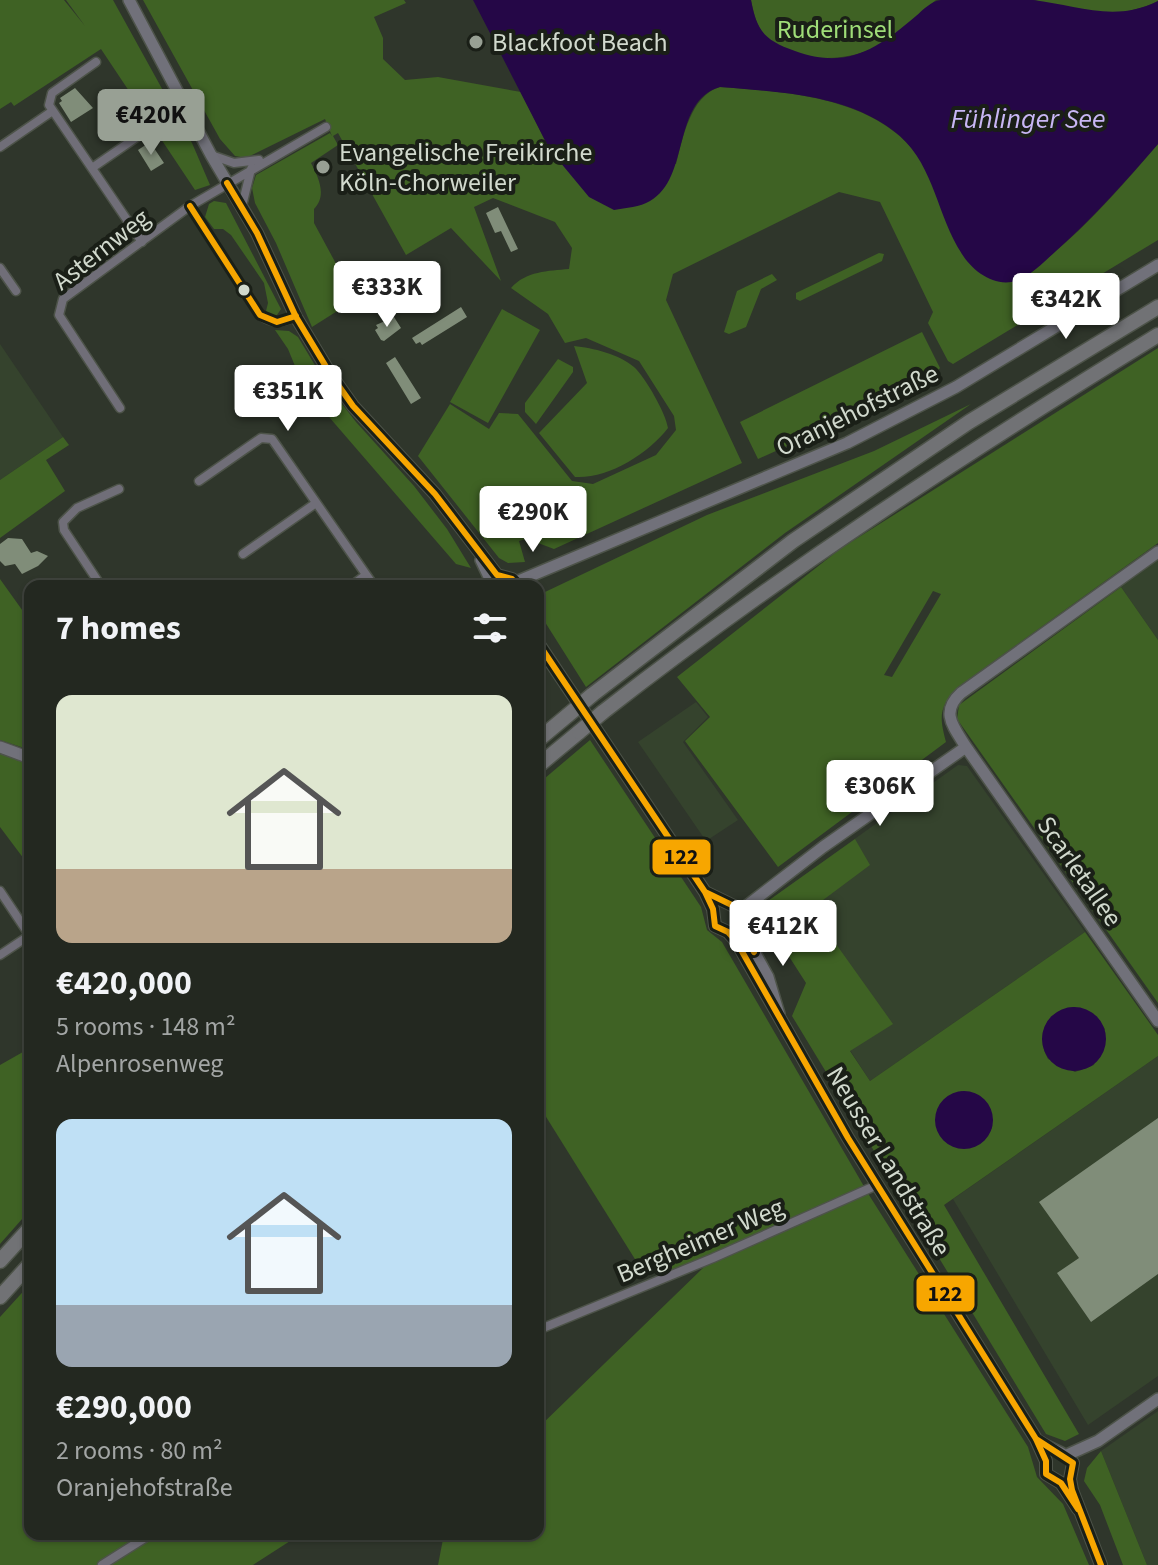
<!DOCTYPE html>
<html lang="en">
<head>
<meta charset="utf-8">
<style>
  body { margin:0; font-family:"Source Sans 3",sans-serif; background:#2b3029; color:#f1f3f6; height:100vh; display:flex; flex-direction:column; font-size:30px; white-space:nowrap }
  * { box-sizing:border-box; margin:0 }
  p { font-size:26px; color:#a3a6a5 }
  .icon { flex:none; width:44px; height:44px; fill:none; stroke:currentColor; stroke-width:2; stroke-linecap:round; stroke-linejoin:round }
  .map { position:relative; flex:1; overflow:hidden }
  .panel { position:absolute; left:24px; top:580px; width:520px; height:960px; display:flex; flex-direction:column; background:#232820; border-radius:16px; box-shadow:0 2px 6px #0004,0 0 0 2px #40443e }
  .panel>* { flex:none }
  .price { position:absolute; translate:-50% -68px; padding:0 18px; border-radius:8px; background:#fff; color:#222; font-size:26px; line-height:52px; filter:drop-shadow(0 2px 4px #0008) }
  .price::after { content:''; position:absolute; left:50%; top:48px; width:24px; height:18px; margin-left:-12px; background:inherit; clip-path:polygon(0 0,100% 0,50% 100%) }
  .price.selected { background:#98a094; color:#111 }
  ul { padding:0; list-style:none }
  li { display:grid; align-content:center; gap:16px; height:424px; padding:0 32px }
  li span { display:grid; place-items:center; height:248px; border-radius:16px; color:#555 }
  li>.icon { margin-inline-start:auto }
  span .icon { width:144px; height:144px; fill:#fffc; stroke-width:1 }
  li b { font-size:34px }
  h2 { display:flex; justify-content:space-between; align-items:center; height:96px; padding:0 32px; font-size:34px }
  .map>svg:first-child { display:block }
  .built { fill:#35432d }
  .green { fill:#3f6224; fill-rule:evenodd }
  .water { fill:#250747 }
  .building { fill:#808d79 }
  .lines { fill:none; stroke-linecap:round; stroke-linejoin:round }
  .street-casing { stroke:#4d5349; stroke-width:11 }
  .secondary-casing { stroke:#4d5349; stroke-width:14 }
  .highway-casing { stroke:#4d5349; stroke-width:17 }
  .street { stroke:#706e78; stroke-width:8 }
  .secondary { stroke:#71717a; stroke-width:11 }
  .highway { stroke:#717275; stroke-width:14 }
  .highway-bridge-casing { stroke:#4d5349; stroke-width:17; stroke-linecap:butt }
  .highway-bridge { stroke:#717275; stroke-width:14 }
  .bus-1-casing { stroke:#1a1f17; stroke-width:12 }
  .bus-1 { stroke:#f7a600; stroke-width:6 }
  .poi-dot { fill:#98a094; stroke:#1a1f17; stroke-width:3 }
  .bus-dot { fill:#d1d9cd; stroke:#1a1f17; stroke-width:3 }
  .labels { text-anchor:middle; stroke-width:8; stroke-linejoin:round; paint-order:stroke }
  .park-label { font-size:26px; fill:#9fdd78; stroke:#1a1f17 }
  .poi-label { font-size:26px; fill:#d1d9cd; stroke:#1a1f17; text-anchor:start }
  .street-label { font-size:26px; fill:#d1d9cd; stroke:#1a1f17 }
  .water-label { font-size:28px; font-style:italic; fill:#c8b6f4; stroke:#1a1f17 }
  .line-badge { stroke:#1a1f17; stroke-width:3 }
  .pale-badge-label { font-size:22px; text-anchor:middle; font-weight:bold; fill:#111 }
</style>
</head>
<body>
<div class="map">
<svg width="1158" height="1565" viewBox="0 0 1158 1565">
  <rect width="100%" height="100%" fill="#2f362b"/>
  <path class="built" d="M 0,344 L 63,437 L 0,480 Z
    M 1158,560 L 1158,640 L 1121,587 Z
    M 696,702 L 708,717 L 683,742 L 738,820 L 706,841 L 638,742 Z
    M 958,765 L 967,766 L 1085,932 L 870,1081 L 758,908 Z
    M 1158,1056 L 1158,1376 L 1088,1425 L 953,1199 Z
    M 1158,1411 L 1158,1565 L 1147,1565 L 1101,1451 Z"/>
  <path class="green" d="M 0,0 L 64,0 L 85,26 L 66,0 L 113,0 L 192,143 L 210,185 L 195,190 L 101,49 L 14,106 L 11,102 L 0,109 Z
    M 143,0 L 404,0 L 406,3 L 374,17 L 383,38 L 383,59 L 405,80 L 438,77 L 521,92 L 550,151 L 676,164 C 683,138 690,96 720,87 C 790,92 881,97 924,164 C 940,190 950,225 962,254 L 1018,280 C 1073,243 1115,194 1158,144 L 1158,240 L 953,364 L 948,361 L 928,323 L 933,312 L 880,202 L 839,192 L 673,274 L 666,300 L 742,463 L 554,549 L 538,543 L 535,536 L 519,541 L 525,562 L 508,563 L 499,558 L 418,456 L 450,404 L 489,429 L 499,413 L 518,414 L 572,481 L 593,484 L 656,455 L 676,430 L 674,416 L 639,361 L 586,338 L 565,343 L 548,314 L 511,288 C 526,271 548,271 569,269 L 572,248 L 555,222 L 493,198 L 474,207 L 501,281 L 451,228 L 406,255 L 338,133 L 333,136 L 338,145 L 311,163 C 319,178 327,196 314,209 L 314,223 L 347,284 L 342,287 L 350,303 L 312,327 L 276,243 L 255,203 L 252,188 L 256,175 L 330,133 L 332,136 L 325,119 L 246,158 L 235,156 L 220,139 Z
    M 751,0 L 936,0 C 919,14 902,32 884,43 C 852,62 804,64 772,43 C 758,33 754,15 751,0 Z
    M 1035,0 L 1158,0 L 1158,1 C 1121,20 1073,14 1035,0 Z
    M 214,201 L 226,203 L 281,309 L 277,315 L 270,315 L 266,311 L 268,303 L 264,283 L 231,235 L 223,229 L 214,229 L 205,217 L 209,204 Z
    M 879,253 L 884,254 L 882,261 L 800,301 L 796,299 L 796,293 Z
    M 772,274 L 777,280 L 761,289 L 746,327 L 729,334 L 724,332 L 737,291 Z
    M 502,309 L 540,330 L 488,423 L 450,402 Z
    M 275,330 L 289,331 L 298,337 L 325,382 L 356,422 L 414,486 L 447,529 L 471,568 L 456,564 L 304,388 L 288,349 Z
    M 922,332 L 940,368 L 935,374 L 847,419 L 758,459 L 740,422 Z
    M 574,346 C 593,348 619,354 634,367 C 646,378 666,414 668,428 C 648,454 608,479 575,477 L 539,433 L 587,383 Z
    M 1158,348 L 1158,543 L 958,687 C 939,707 939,716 946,742 L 778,867 L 685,741 L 710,717 L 677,677 L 840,549 ZM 933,591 L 941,594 L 892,677 L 884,675 Z
    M 558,359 L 573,367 L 573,372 L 536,424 L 525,412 L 525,403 Z
    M 971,404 L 785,533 L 586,687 L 538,611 L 545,592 L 707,515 L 874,451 Z
    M 63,437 L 69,445 L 46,460 L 65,491 L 0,538 L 0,480 Z
    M 0,579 L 30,621 L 30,750 L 0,740 Z
    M 1121,587 L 1158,640 L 1158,1003 L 957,719 L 959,705 Z
    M 590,740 L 701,907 L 707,930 L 722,942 L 869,1195 L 1028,1447 L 1037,1477 L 1063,1504 L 1089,1565 L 438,1565 L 444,1534 L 538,1534 L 538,1428 L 704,1267 L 643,1272 L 538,1104 L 538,784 Z
    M 0,754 L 30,764 L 30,867 L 0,827 Z
    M 855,839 L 870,865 L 811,909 L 893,1024 L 850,1051 L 870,1081 L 1085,932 L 1158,1035 L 1158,1056 L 944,1205 L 1079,1434 L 1065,1441 L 1046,1434 L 792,1016 L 806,983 L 758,908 ZM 1073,1007 L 1093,1013 L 1105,1029 L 1094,1065 L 1075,1072 L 1048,1059 C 1035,1035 1046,1012 1073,1007 ZM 961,1091 L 979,1095 L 992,1128 C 978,1155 946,1154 936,1125 Z
    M 30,1048 L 30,1210 L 0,1244 L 0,1065 Z
    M 30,1284 L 30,1534 L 301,1534 L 253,1565 L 0,1565 L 0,1317 Z
    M 1101,1451 L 1147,1565 L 1123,1565 L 1100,1505 L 1084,1481 L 1087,1468 Z"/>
  <path class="water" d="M 473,0 L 751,0 C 757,32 765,40 795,51 C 847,70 877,49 916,16 C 923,10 931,1 941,0 C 970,0 1004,0 1033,0 C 1076,5 1115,23 1158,1 L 1158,144 C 1126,181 1094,217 1057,250 C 1046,260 1033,274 1018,280 C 997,289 973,272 962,254 C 937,216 935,168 900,136 C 852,94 779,92 720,87 C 671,101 691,178 650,201 C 640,207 626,208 614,210 L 589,197 L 550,150 Z
    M1042 1039a32 32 0 1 1 64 0a32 32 0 1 1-64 0Z
    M935 1120a29 29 0 1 1 58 0a29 29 0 1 1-58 0Z"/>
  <path class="building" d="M 75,88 L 93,108 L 71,122 L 59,103 L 62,101 L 60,98 Z
    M 150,142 L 164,163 L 151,171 L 138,150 Z
    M 498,207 L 518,249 L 511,252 L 501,231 L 495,233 L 486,213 Z
    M 461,307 L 467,317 L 422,345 L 420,342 L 416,344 L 412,338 Z
    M 394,317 L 401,328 L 384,341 L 381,340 L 375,330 L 378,328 L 376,325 Z
    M 395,357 L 421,398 L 411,404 L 386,363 Z
    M 8,538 L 22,539 L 31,553 L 37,551 L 48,556 L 38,566 L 22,574 L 15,564 L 5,566 L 0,561 L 0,544 Z
    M 1158,1118 L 1158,1274 L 1091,1322 L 1057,1273 L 1079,1258 L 1039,1202 Z"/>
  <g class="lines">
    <defs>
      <path id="street" d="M 96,62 L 52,93 L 49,105 L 142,242
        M 0,147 L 51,112
        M 211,155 L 234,163 L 259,160
        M 92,168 L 150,128
        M 190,206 L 260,315 C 273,324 281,323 296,316
        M 242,206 L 251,169
        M 0,268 L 16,291
        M 120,408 L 59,315 L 63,299 L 190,206 L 326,127
        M 199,481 L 261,438 L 272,439 L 374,586
        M 243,554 L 316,503
        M 101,586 L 64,530 L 63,522 L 77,508 L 119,489
        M 351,586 L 366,575
        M 0,891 L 30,936
        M 0,955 L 30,935
        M 538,1330 L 713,1258 L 877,1185
        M 102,1565 L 151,1534"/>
      <path id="secondary" d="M 129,0 L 211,155 L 257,233 L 296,317 L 331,375 L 353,406 L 435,494 L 497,575 L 512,579 L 518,585
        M 1158,552 L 961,693 C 940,712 953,726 966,747 L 1158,1021
        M 481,560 L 490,579 L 490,586
        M 516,582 L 847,443 L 956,387 L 1158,265
        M 538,643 L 705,892 L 713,909 L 715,926 L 728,932 L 736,941 L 848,1138 L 1036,1439 L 1046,1461 L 1046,1474 L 1061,1483 L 1078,1509
        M 0,747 L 30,758
        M 705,892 L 738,908 L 741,928 L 768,977 L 779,1014
        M 740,911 L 823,847 L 966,747
        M 1040,1442 C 1051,1450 1066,1452 1073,1463 L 1070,1479 L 1072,1490 L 1101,1565
        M 1067,1455 L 1098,1441 L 1158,1399"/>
      <path id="highway" d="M 592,695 L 793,541 L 969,422 L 1158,307
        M 603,712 C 780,574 967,452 1158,335
        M 538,740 L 568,715
        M 538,766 L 579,732
        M 0,1261 L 30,1228
        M 0,1297 L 30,1264"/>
    </defs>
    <use href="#street" class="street-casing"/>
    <use href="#secondary" class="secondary-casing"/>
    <use href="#highway" class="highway-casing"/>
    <use href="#street" class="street"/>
    <use href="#secondary" class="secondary"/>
    <use href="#highway" class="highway"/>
    <defs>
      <path id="highway-bridge" d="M 568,715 L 592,695
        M 579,732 L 603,712"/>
    </defs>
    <use href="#highway-bridge" class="highway-bridge-casing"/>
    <use href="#highway-bridge" class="highway-bridge"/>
    <defs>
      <path id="bus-1" d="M 227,183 L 257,233 L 296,317 L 331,375 L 353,406 L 435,494 L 497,575 L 512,579 L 519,586
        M 190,206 L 260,315 L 277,322 L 296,316
        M 538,643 L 705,892 L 713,909 L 715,926 L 728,932 L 736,941 L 848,1138 L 1036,1439 L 1046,1461 L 1046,1474 L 1061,1483 L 1078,1509
        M 705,892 L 738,908 L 741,928 L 754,952
        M 1036,1439 L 1073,1463 L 1070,1479 L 1072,1490 L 1101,1565"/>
    </defs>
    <use href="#bus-1" class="bus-1-casing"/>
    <use href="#bus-1" class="bus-1"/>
  </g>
  <g class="poi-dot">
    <circle cx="476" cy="42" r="8"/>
    <circle cx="323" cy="167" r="8"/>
  </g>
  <circle class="bus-dot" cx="244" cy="290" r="7"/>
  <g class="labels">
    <g class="park-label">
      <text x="835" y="38">Ruderinsel</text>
    </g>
    <g class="poi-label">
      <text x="492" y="51">Blackfoot Beach</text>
      <text x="339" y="161">Evangelische Freikirche<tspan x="339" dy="30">Köln-Chorweiler</tspan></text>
    </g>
    <g class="street-label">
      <text transform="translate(101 249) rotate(-38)" y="9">Asternweg</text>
      <text transform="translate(857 410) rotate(-26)" y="9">Oranjehofstraße</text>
      <text transform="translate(1080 871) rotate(55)" y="9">Scarletallee</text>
      <text transform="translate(889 1161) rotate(59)" y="9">Neusser Landstraße</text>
      <text transform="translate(700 1240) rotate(-23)" y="9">Bergheimer Weg</text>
    </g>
    <g class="water-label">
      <text x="1028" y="128">Fühlinger See</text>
    </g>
  </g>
  <g class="line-badge">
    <rect x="651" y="838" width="61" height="38" rx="8" fill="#f7a600"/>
    <rect x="915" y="1274" width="61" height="39" rx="8" fill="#f7a600"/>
  </g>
  <g class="pale-badge-label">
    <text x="681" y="864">122</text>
    <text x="945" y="1301">122</text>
  </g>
</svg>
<b class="price selected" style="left:151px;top:157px">€420K</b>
<b class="price" style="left:387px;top:329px">€333K</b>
<b class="price" style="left:1066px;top:341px">€342K</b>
<b class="price" style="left:288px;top:433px">€351K</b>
<b class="price" style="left:533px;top:554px">€290K</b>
<b class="price" style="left:880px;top:828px">€306K</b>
<b class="price" style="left:783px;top:968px">€412K</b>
<section class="panel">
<h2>7 homes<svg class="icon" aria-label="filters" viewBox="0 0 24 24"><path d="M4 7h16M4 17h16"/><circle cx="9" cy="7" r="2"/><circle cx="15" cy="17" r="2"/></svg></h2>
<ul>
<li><span style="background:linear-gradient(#dfe7d0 70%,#b9a48a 0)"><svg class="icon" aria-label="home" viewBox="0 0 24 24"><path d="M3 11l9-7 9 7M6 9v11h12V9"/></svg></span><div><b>€420,000</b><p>5 rooms · 148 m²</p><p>Alpenrosenweg</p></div></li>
<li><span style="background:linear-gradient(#bfe0f5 75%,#9aa5b1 0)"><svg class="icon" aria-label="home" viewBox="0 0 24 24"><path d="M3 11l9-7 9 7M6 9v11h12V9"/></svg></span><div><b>€290,000</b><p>2 rooms · 80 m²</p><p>Oranjehofstraße</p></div></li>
</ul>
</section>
</div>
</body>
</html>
